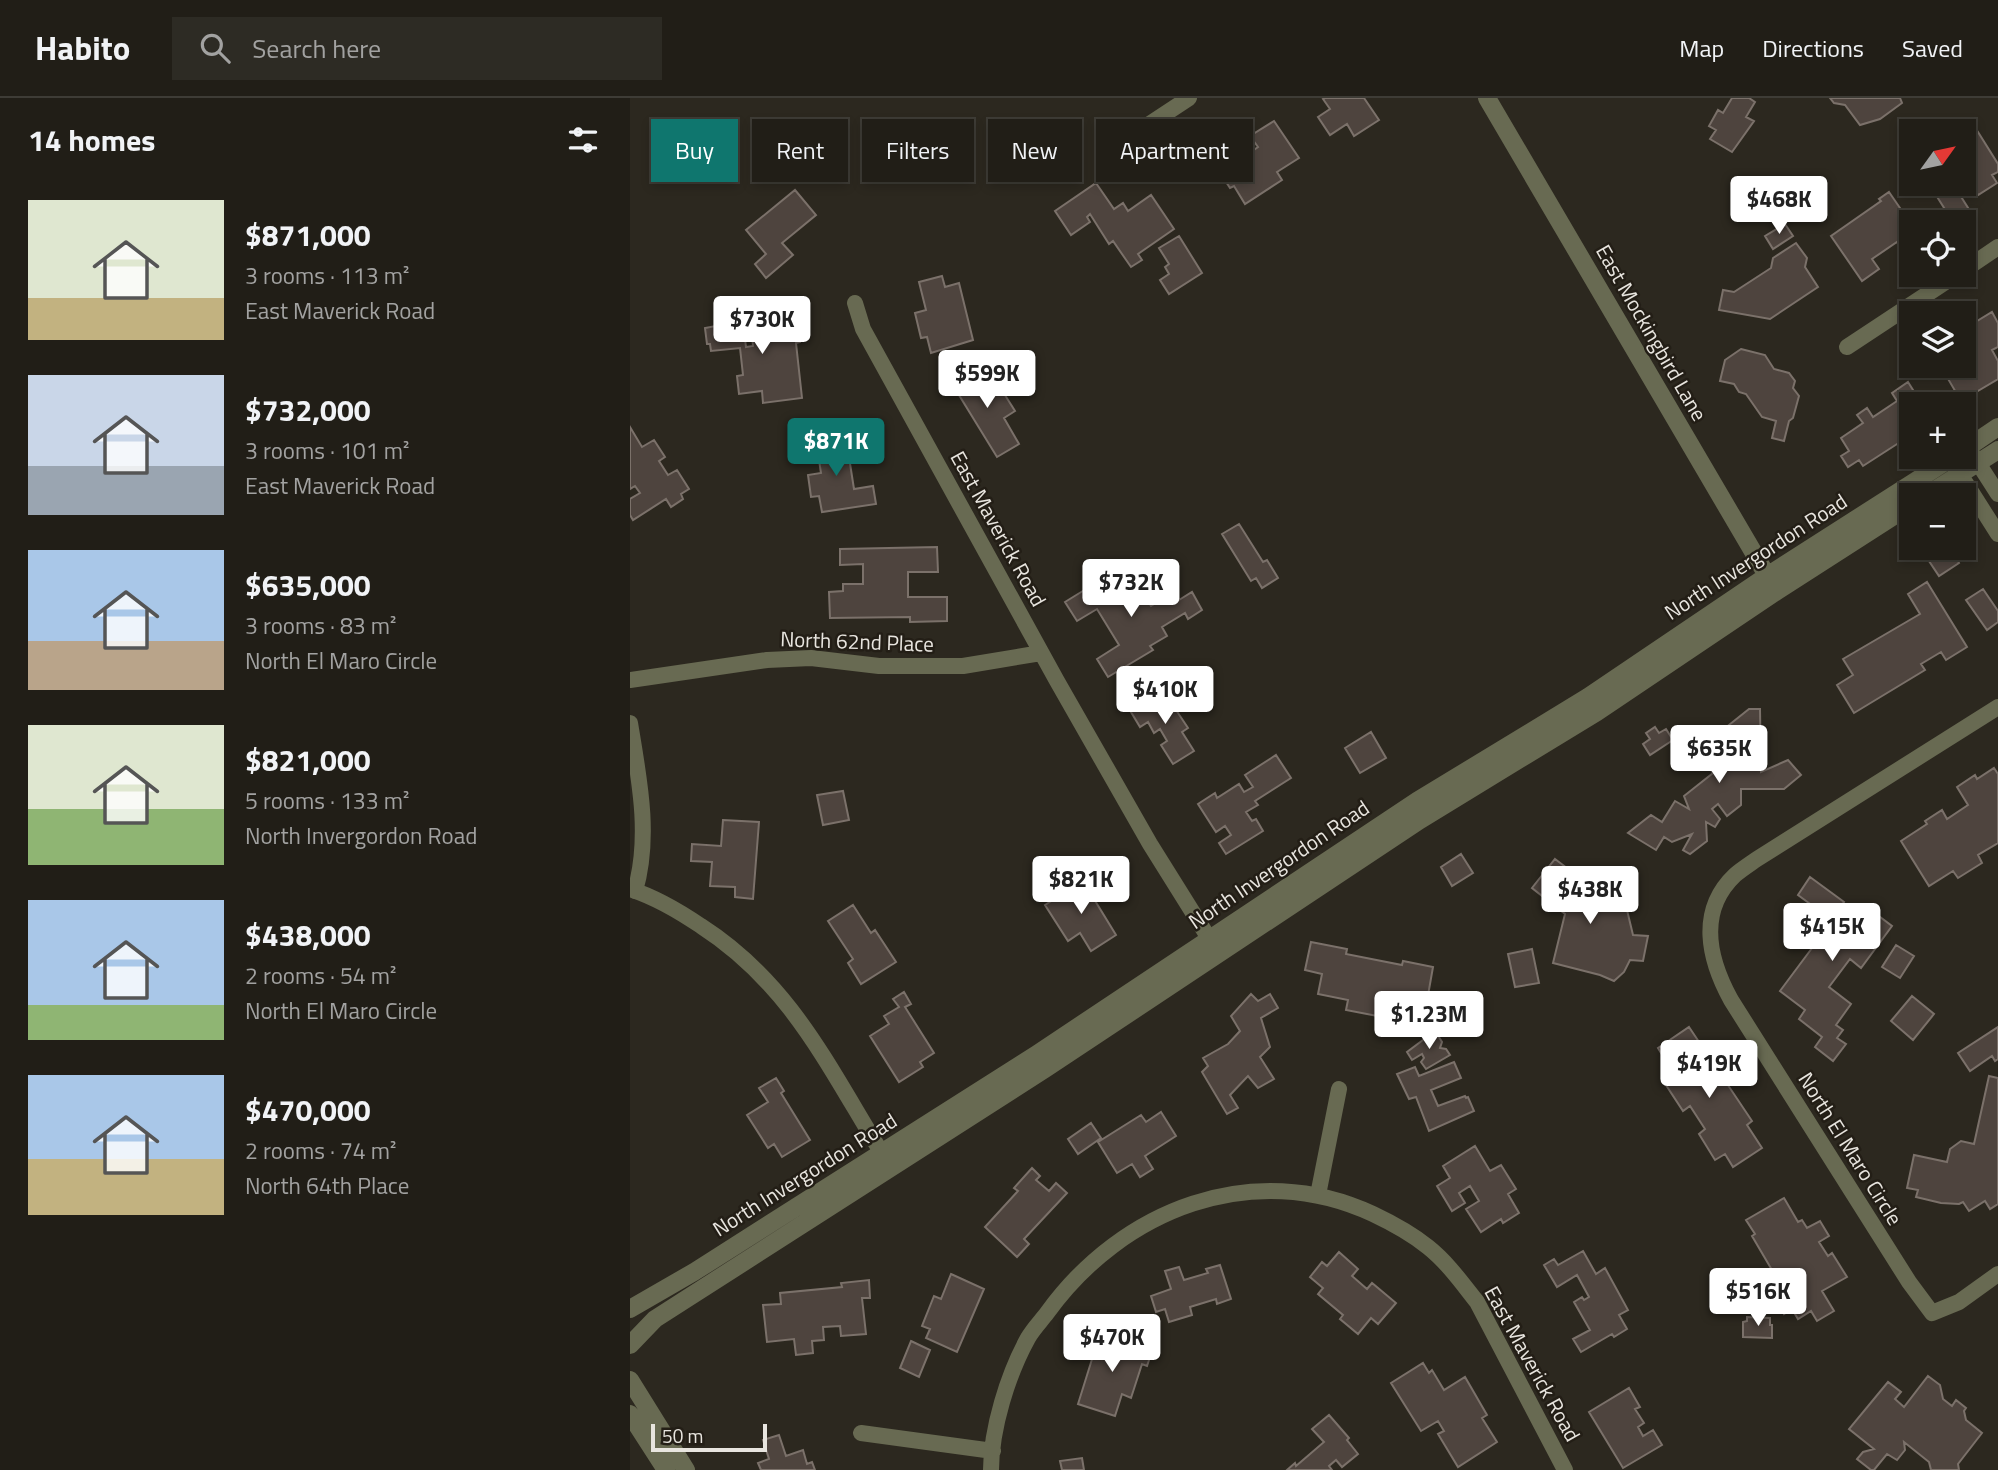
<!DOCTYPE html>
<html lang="en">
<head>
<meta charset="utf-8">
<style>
  body { margin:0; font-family:"Titillium Web",sans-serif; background:#2d2b24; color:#f1f3f6; height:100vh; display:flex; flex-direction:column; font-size:26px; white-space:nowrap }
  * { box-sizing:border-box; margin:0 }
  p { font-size:23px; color:#a2a2a1 }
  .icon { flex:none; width:38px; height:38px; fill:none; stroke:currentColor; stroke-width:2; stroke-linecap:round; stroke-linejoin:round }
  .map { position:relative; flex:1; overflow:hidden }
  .panel { display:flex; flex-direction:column; background:#211e17; width:630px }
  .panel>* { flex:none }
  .banner { position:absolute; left:21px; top:21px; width:665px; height:63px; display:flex; gap:14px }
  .needle { width:46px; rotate:57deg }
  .buttons { position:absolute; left:1269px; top:21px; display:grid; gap:14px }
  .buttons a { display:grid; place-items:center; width:77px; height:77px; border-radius:0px; background:#211e17; box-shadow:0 4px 10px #0003,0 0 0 2px #3e3c36; font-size:35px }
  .scale { position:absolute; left:21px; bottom:18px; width:116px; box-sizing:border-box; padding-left:7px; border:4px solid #e8e5df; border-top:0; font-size:19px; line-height:24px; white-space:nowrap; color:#e8e5df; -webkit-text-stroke:5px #231e16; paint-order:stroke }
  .price { position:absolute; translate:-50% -60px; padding:0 16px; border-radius:7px; background:#fff; color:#222; font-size:23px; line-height:46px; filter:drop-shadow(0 2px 4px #0008) }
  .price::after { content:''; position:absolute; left:50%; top:42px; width:21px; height:16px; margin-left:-10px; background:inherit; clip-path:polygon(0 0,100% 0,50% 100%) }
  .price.active { background:#0f766e; color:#fff }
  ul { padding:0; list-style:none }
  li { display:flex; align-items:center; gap:21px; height:175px; padding:0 28px }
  li span { display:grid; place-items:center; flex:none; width:196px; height:140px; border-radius:0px; color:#555 }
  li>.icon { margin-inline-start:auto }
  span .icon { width:84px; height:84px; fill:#fffc; stroke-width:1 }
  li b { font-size:30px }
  h2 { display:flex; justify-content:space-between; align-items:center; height:84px; padding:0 28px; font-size:30px }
  .pill { padding:0 24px; border-radius:0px; background:#211e17; box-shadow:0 4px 10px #0003,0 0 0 2px #3e3c36; font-size:24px; line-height:63px }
  .pill.active { background:#0f766e; color:#fff }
  header { display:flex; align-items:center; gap:42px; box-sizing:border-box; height:98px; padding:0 35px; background:#211e17; border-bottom:2px solid #3e3c36 }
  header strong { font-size:33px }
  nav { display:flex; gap:38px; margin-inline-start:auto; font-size:24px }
  .search { width:490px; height:63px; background:#2d2b24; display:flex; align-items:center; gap:18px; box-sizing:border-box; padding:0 24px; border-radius:0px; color:#a2a2a1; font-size:26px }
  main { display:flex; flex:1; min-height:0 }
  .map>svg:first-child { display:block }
  .building { fill:#4e443e; stroke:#7b716a; stroke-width:2 }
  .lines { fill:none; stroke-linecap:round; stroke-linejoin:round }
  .minor { stroke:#686a52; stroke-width:16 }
  .tertiary { stroke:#686a52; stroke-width:18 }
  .labels { text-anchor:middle; stroke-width:5; stroke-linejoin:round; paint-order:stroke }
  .street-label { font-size:21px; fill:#e8e5df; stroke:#231e16 }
</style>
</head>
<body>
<header>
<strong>Habito</strong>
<div class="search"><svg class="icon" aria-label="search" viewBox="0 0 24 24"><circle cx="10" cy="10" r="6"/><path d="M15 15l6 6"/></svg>Search here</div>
<nav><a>Map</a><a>Directions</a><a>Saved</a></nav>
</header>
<main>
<section class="panel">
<h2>14 homes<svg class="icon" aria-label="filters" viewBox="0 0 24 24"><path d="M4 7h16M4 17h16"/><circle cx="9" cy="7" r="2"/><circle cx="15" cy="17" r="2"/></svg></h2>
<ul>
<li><span style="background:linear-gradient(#dfe7d0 70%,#c2b280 0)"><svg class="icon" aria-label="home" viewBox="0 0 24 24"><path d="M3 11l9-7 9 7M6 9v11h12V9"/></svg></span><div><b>$871,000</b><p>3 rooms · 113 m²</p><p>East Maverick Road</p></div></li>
<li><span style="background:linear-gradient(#c9d6e8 65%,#9aa5b1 0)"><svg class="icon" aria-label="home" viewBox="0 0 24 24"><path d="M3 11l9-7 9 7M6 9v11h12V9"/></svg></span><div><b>$732,000</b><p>3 rooms · 101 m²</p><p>East Maverick Road</p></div></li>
<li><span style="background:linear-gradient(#a9c7e8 65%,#b9a48a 0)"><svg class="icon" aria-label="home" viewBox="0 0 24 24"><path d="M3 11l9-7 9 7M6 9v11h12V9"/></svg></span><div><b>$635,000</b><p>3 rooms · 83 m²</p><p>North El Maro Circle</p></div></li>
<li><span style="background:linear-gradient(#dfe7d0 60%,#8fb573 0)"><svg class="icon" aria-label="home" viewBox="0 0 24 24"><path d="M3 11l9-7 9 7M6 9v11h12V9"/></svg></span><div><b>$821,000</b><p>5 rooms · 133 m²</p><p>North Invergordon Road</p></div></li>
<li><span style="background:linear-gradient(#a9c7e8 75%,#8fb573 0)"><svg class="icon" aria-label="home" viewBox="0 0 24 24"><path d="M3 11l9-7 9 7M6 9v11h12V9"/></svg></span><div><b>$438,000</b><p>2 rooms · 54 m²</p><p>North El Maro Circle</p></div></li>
<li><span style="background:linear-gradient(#a9c7e8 60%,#c2b280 0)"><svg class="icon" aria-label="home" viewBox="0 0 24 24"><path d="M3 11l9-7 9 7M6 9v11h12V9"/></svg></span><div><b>$470,000</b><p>2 rooms · 74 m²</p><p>North 64th Place</p></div></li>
</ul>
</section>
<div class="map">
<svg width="1368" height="1372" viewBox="0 0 1368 1372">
  <rect width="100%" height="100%" fill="#2c281f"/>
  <path class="building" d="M 695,0 L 734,0 L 749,22 L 724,38 L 717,26 L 700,37 L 688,19 L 700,11 L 693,1 Z
    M 1102,0 L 1119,0 L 1125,4 L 1116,19 L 1124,23 L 1102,54 L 1080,41 L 1086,32 L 1079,28 L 1088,12 L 1093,15 Z
    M 1200,0 L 1270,0 L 1272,5 L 1250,21 L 1230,27 L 1215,7 L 1204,5 Z
    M 644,23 L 669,60 L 647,74 L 652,82 L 615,106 L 604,88 L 600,90 L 583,64 L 611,46 L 618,56 L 628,49 L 620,38 Z
    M 1348,34 L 1368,66 L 1368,74 L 1362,77 L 1367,85 L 1348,97 L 1343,89 L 1330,97 L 1340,113 L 1323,124 L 1299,86 L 1334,86 L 1334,44 Z
    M 466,85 L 484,111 L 493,105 L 498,113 L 521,97 L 544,131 L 508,156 L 512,162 L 501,169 L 483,143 L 479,146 L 460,116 L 457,119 L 460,124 L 441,137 L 425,113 Z
    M 165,92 L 186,117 L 152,145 L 163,157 L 136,180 L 125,166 L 136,156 L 116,132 Z
    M 1259,94 L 1281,126 L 1281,142 L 1270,149 L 1267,144 L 1242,161 L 1249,171 L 1232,183 L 1201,138 L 1251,103 L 1249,101 Z
    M 1155,126 L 1163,138 L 1143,151 L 1135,138 Z
    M 549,138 L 572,175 L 539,196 L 530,182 L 539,176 L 535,169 L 539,166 L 529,150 Z
    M 1166,145 L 1177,160 L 1175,169 L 1188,189 L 1140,221 L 1089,212 L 1093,192 L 1104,194 L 1141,170 L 1143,160 Z
    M 312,178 L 315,189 L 329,185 L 343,242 L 301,255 L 297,239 L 291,240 L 285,215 L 296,212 L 289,184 Z
    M 1362,214 L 1368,225 L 1368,249 L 1362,252 L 1368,263 L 1368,281 L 1331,303 L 1314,274 L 1325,268 L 1334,268 L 1334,231 Z
    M 112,217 L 116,249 L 123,248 L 121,227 L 168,222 L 170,244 L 166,245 L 172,300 L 133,305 L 132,293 L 109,296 L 107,278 L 113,277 L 110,250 L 81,253 L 80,246 L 77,246 L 75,230 L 86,228 L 85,220 Z
    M 1111,251 L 1135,257 L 1144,271 L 1159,275 L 1165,283 L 1163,290 L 1169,298 L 1163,320 L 1159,323 L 1154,343 L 1142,340 L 1146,323 L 1132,319 L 1116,296 L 1109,294 L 1104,286 L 1090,283 L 1095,262 Z
    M 346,269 L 359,291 L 368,286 L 385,313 L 374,320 L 389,346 L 367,359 L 321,284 Z
    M 1278,284 L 1290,303 L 1294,300 L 1298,306 L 1281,306 L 1281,337 L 1233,368 L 1229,362 L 1218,369 L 1211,358 L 1219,353 L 1211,340 L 1233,325 L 1227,317 L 1237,310 L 1243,319 L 1267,303 L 1262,295 Z
    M 0,329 L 12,349 L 24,342 L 35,359 L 29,363 L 38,377 L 47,372 L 59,391 L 51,396 L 53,401 L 41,409 L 36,401 L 3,422 L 0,417 L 0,401 L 10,395 L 5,388 L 0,391 Z
    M 216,340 L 224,391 L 243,388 L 246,406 L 192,414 L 189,398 L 181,399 L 178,377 L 191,375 L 189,362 L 180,363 L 177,345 Z
    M 609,426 L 633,464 L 637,462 L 648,480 L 632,490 L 626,480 L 621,483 L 592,436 Z
    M 307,449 L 308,474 L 278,474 L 278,499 L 317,499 L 317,523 L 280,524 L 280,519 L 200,520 L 199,494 L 213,493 L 213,486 L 233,486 L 233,466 L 210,467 L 210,451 Z
    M 1306,450 L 1320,450 L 1329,465 L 1309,478 L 1295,457 Z
    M 500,475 L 521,508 L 544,494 L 549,502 L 562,494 L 572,512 L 558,521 L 555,515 L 532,529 L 537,538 L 520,548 L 523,552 L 478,579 L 467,561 L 489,547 L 467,511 L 447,523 L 435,504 L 456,491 L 461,499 Z
    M 1297,484 L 1337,549 L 1316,562 L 1311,554 L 1291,566 L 1295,572 L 1224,615 L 1207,587 L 1223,577 L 1213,561 L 1290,516 L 1278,496 Z
    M 1353,491 L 1368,513 L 1368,524 L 1357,532 L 1336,502 Z
    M 534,594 L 558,630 L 552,634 L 564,653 L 543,666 L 531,647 L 537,643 L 530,631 L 524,635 L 518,624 L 510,629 L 501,614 Z
    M 1119,611 L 1130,611 L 1131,674 L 1158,662 L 1171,677 L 1154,691 L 1111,691 L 1111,707 L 1097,718 L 1088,706 L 1082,711 L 1090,721 L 1085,729 L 1076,724 L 1077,743 L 1060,756 L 1053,752 L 1062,736 L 1042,744 L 1034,739 L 1026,752 L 998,735 L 1021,717 L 1032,724 L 1045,703 L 1059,711 L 1054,698 L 1083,675 L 1071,659 L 1083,638 L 1094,638 L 1094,631 Z
    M 1025,629 L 1029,635 L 1036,631 L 1043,642 L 1020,657 L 1013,646 L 1020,641 L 1016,635 Z
    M 741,634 L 756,660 L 730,675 L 715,650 Z
    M 646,657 L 661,680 L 625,703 L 628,707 L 616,714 L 622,723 L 626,721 L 633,733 L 596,756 L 589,745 L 601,737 L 595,728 L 586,734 L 568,706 L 585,695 L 587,700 L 609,686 L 614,694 L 623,689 L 615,677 Z
    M 1364,670 L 1368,676 L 1368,745 L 1348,757 L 1352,765 L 1328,780 L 1323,773 L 1299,788 L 1271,743 L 1297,726 L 1295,723 L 1312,712 L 1317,721 L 1338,707 L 1327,689 L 1345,677 L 1347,681 Z
    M 213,693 L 219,722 L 193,727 L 187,697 Z
    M 93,722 L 129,724 L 123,801 L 105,799 L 105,789 L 80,788 L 82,764 L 61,763 L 62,746 L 91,748 Z
    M 831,756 L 843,775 L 822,788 L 811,769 Z
    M 925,761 L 938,771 L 936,779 L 948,791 L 958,778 L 979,795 L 977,802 L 988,805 L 997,812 L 1003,837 L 1018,838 L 1013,863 L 1000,862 L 994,874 L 984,883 L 970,877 L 923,865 L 935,816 L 902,790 Z
    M 1180,779 L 1214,804 L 1212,807 L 1226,818 L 1234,807 L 1262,828 L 1231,870 L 1220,861 L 1199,889 L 1221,906 L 1206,927 L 1213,932 L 1207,940 L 1216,946 L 1203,963 L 1185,949 L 1192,939 L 1169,921 L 1175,912 L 1150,893 L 1194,834 L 1187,828 L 1195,817 L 1168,797 Z
    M 452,784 L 456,791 L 463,786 L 470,797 L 464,801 L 486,837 L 461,853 L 450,835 L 438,843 L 415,807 Z
    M 223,807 L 241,835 L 245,832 L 266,864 L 231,886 L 218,865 L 223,861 L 198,823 Z
    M 681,844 L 717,851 L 716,856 L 772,867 L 773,863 L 803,869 L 797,903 L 785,901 L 783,912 L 765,909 L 763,921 L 716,912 L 718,902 L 688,896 L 692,876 L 675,872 Z
    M 1266,847 L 1284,858 L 1270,880 L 1252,869 Z
    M 902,851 L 909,885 L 885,889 L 878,856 Z
    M 274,894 L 281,906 L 275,909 L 304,955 L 290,964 L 293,969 L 269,984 L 240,938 L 259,926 L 254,918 L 269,909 L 263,901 Z
    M 621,896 L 628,903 L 640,896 L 648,910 L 631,920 L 640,949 L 630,959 L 644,981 L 628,990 L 618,978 L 600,997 L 608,1010 L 597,1016 L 572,974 L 578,968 L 573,960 L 598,946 L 610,933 L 601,918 Z
    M 1282,898 L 1304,916 L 1283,942 L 1261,923 Z
    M 1059,929 L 1122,1023 L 1117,1027 L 1132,1050 L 1103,1069 L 1095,1056 L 1085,1062 L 1069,1036 L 1075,1031 L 1060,1008 L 1053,1013 L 1034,984 L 1056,970 L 1050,960 L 1039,968 L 1028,950 Z
    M 1368,929 L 1368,961 L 1365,963 L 1362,958 L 1340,973 L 1328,955 Z
    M 805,933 L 812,944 L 810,950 L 816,951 L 820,957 L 796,971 L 791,964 L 794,960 L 792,956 L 782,962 L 777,954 Z
    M 824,964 L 831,980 L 801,992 L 808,1008 L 835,998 L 836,1000 L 838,999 L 844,1013 L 799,1033 L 786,999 L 779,1001 L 767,976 L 785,969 L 789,978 Z
    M 1359,978 L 1368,980 L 1368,1106 L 1360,1111 L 1355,1103 L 1339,1113 L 1333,1104 L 1329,1106 L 1311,1105 L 1286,1099 L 1288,1092 L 1277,1090 L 1284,1057 L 1317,1064 L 1320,1051 L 1331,1043 L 1344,1046 Z
    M 146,980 L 154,993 L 151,995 L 180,1042 L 152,1059 L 144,1046 L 138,1050 L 117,1017 L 138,1004 L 129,990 Z
    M 531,1014 L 546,1038 L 515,1058 L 523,1071 L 510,1079 L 502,1066 L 487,1075 L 468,1044 L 511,1017 L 516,1024 Z
    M 461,1025 L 471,1040 L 448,1056 L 438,1041 Z
    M 845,1048 L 860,1073 L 871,1067 L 886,1091 L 878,1096 L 889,1115 L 873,1125 L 871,1121 L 851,1134 L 836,1111 L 849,1103 L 840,1088 L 829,1095 L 835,1105 L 822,1113 L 807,1088 L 820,1080 L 813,1068 Z
    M 402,1070 L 410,1078 L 406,1082 L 419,1093 L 426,1085 L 437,1095 L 394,1141 L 399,1146 L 387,1159 L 355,1129 L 388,1093 L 384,1090 Z
    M 1154,1100 L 1168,1124 L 1172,1122 L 1177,1130 L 1190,1123 L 1199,1138 L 1189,1144 L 1198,1158 L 1202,1155 L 1217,1179 L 1192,1193 L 1204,1213 L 1187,1223 L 1181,1213 L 1168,1221 L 1162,1211 L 1154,1216 L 1139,1190 L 1149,1184 L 1122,1138 L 1125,1136 L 1116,1122 Z
    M 953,1153 L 966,1176 L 975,1170 L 998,1212 L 989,1217 L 997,1231 L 984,1239 L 982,1236 L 951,1254 L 943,1241 L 960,1232 L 944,1204 L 952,1199 L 954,1202 L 959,1199 L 947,1177 L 927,1189 L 914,1167 L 924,1161 L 928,1167 Z
    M 709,1154 L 728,1171 L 722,1178 L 737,1191 L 742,1185 L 766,1205 L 748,1226 L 741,1220 L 728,1236 L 710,1221 L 713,1217 L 688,1196 L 693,1190 L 680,1179 L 692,1164 L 697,1168 Z
    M 590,1167 L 601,1201 L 587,1206 L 586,1201 L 560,1209 L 562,1217 L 539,1224 L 535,1211 L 526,1214 L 521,1198 L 541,1191 L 535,1173 L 549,1169 L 554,1182 L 578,1175 L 576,1171 Z
    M 321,1176 L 354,1191 L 327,1254 L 296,1240 L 300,1231 L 292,1228 L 304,1198 L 311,1201 Z
    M 239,1182 L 240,1200 L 232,1200 L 236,1236 L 211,1238 L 210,1228 L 193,1229 L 194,1242 L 182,1243 L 183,1255 L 166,1257 L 164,1241 L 137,1244 L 133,1207 L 151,1206 L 150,1195 L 212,1189 L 211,1185 Z
    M 1117,1219 L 1140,1220 L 1140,1227 L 1142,1227 L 1142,1240 L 1113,1239 L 1113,1224 L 1117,1223 Z
    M 462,1239 L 477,1244 L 479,1239 L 522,1253 L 517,1268 L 512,1266 L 501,1300 L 492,1296 L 485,1318 L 448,1306 L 463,1258 L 456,1256 Z
    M 281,1243 L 300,1252 L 289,1279 L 270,1270 Z
    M 793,1265 L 799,1275 L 802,1272 L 814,1292 L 835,1279 L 857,1317 L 852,1320 L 867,1344 L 828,1369 L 808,1336 L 814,1333 L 808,1323 L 791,1333 L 761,1285 Z
    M 1298,1278 L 1310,1287 L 1313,1301 L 1322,1308 L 1326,1302 L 1336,1310 L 1334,1313 L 1336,1322 L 1352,1335 L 1328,1366 L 1329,1372 L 1301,1372 L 1299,1364 L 1274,1344 L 1275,1352 L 1267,1362 L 1257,1356 L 1244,1372 L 1241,1372 L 1227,1361 L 1233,1354 L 1244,1351 L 1219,1331 L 1258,1284 L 1271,1294 L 1265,1301 L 1274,1309 Z
    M 999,1290 L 1010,1309 L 1005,1311 L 1014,1325 L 1008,1329 L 1013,1338 L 1023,1332 L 1032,1347 L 993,1370 L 959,1314 Z
    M 699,1317 L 719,1340 L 717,1342 L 728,1356 L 712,1369 L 706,1362 L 699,1368 L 702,1372 L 657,1372 L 665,1365 L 666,1368 L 694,1344 L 682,1331 Z
    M 149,1337 L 156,1358 L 173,1352 L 177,1366 L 182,1364 L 185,1372 L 131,1372 L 128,1365 L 139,1361 L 133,1342 Z
    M 452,1360 L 454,1372 L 432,1372 L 430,1363 Z"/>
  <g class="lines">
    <path class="minor" d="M 506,35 L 559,0
      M 1334,172 L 1368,149
      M 225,205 L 233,231 L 427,583 L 520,746 L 585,850
      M 1217,249 L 1326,177
      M 1341,354 L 1368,396
      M 1323,365 L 1368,436
      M 0,582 L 137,562 L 181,560 L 249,568 L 333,568 L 411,555
      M 1368,609 L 1127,761 C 1120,766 1112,771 1105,777 C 1067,813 1079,862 1101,902 L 1279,1184 L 1302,1215 L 1329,1204 L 1368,1176
      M 0,625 C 9,680 21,738 5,793
      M 0,791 C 25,799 49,813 71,828 C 164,888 201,975 258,1065
      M 688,1097 L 709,991
      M 231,1335 L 363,1353
      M 361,1372 C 361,1331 378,1276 398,1240 C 403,1231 411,1223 417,1215 C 492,1111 623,1060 743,1116 C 762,1125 782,1136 798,1149 C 817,1164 832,1185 847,1204 L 935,1372"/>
    <path class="tertiary" d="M 857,0 L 1142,486
      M 1334,352 L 1368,329
      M 1297,397 L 1368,352
      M 0,1211 L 64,1174 L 407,956 L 787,703 L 958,599 L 1137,478 L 1323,359
      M 0,1247 L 25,1221 L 415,971 L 790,722 L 967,614 L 1147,493 L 1281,407
      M 0,1282 L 56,1372
      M 0,1316 L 36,1372"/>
  </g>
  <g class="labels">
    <g class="street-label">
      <text transform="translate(1021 235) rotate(60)" y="7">East Mockingbird Lane</text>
      <text transform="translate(368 431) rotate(61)" y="7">East Maverick Road</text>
      <text transform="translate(1126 459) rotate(-33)" y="7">North Invergordon Road</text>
      <text transform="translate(227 544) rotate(2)" y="7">North 62nd Place</text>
      <text transform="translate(649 767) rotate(-34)" y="7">North Invergordon Road</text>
      <text transform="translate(1220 1051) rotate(58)" y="7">North El Maro Circle</text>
      <text transform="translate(175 1077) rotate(-32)" y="7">North Invergordon Road</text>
      <text transform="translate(902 1266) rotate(61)" y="7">East Maverick Road</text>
    </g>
  </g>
</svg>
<div class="buttons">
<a><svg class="needle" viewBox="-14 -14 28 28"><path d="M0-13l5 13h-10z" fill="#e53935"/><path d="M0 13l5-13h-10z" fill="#a2a2a1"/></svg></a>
<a><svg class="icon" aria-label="locate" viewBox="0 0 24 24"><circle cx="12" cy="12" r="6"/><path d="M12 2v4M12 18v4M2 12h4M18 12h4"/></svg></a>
<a><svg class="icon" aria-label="layers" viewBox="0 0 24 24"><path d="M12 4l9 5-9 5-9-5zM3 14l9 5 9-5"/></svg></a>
<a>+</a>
<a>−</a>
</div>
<div class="scale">50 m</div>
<b class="price" style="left:1149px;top:138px">$468K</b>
<b class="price" style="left:132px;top:258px">$730K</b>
<b class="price" style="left:357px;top:312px">$599K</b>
<b class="price active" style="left:206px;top:380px">$871K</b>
<b class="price" style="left:501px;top:521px">$732K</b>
<b class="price" style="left:535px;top:628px">$410K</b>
<b class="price" style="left:1089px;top:687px">$635K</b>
<b class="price" style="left:451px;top:818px">$821K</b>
<b class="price" style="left:960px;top:828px">$438K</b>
<b class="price" style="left:1202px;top:865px">$415K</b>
<b class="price" style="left:799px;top:953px">$1.23M</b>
<b class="price" style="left:1079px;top:1002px">$419K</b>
<b class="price" style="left:1128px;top:1230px">$516K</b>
<b class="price" style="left:482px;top:1276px">$470K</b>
<div class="banner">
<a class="pill active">Buy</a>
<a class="pill">Rent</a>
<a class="pill">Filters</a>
<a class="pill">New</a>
<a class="pill">Apartment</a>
</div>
</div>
</main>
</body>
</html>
